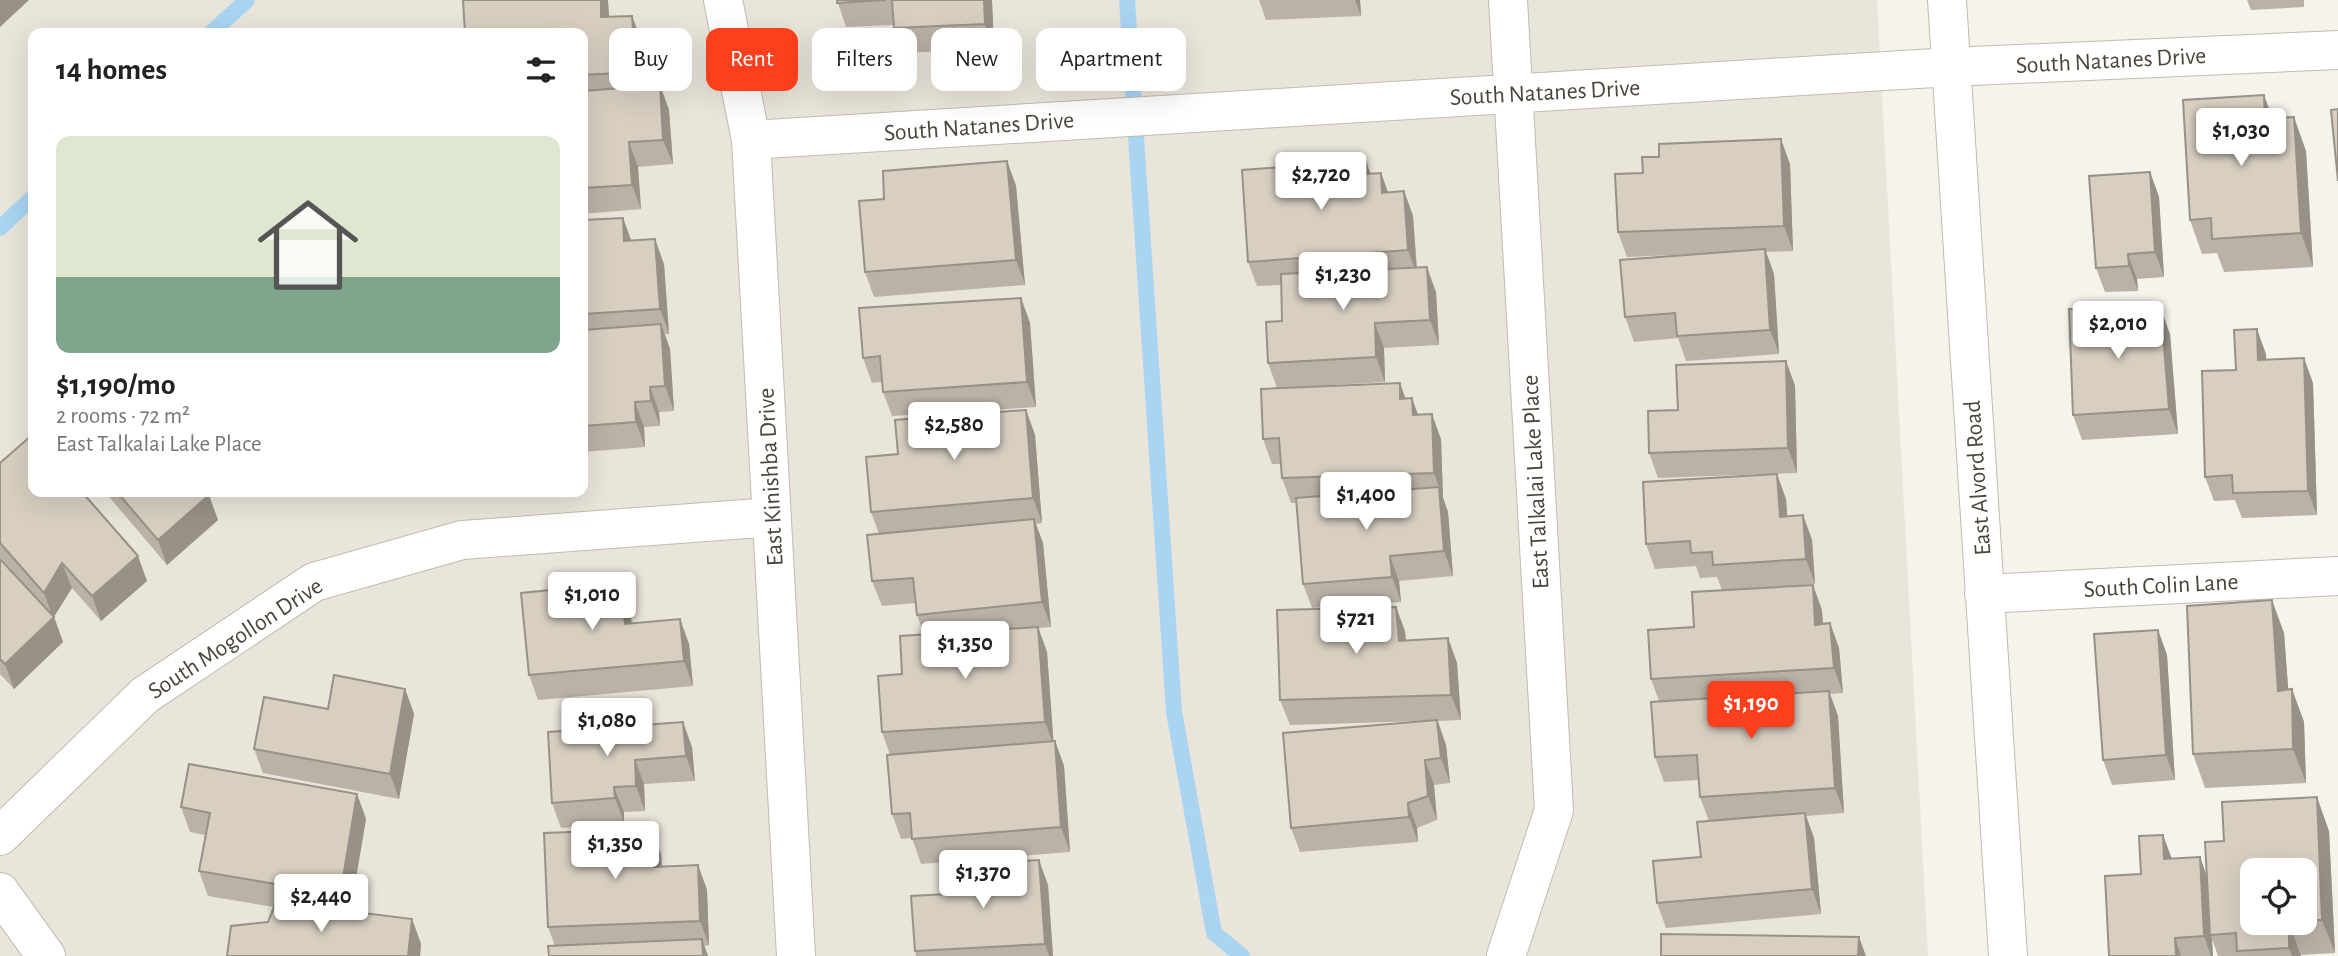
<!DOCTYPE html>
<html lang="en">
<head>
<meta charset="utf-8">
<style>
  body { margin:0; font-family:"Alegreya Sans",sans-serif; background:#f6f6f6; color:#222; height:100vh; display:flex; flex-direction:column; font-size:26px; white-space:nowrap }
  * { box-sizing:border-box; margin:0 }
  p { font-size:23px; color:#767676 }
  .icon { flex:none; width:38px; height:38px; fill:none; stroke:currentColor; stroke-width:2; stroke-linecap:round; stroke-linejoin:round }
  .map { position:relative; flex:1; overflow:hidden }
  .panel { position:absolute; left:28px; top:28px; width:560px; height:469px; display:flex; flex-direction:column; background:#fff; border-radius:14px; box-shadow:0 7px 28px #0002 }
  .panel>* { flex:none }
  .top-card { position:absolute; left:609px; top:28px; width:665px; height:63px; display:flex; gap:14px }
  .controls { position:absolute; left:2240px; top:858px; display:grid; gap:14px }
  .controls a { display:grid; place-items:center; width:77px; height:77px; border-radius:14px; background:#fff; box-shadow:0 7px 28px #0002; font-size:35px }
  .price { position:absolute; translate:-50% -60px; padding:0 16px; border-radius:7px; background:#fff; color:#222; font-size:23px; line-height:46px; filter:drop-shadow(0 2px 4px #0008) }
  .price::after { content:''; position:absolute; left:50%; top:42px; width:21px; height:16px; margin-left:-10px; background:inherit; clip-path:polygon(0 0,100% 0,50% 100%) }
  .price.active { background:#fc3f1d; color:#fff }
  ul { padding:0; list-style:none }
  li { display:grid; align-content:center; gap:14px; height:371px; padding:0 28px }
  li span { display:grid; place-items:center; height:217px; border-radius:14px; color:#555 }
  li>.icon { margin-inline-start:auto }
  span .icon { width:126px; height:126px; fill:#fffc; stroke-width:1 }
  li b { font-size:30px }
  h2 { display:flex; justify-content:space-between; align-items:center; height:84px; padding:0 28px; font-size:30px }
  .chip { padding:0 24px; border-radius:14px; background:#fff; box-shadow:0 7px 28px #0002; font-size:24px; line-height:63px }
  .chip.active { background:#fc3f1d; color:#fff }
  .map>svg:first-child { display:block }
  .residential { fill:#eae5da; fill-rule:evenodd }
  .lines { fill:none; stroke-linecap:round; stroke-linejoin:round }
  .stream { stroke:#a9d4f2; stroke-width:16 }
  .street-casing { stroke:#c2bbae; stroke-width:40 }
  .street { stroke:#fff; stroke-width:38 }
  .wall { fill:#bab2a6; fill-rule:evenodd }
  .shaded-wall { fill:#979187 }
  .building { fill:#d8cfc1; stroke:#979187; stroke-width:2 }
  .labels { text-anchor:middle; stroke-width:5; stroke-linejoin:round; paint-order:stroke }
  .street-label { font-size:24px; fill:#4b4439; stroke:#fff }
</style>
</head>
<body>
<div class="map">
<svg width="2338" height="956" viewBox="0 0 2338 956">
  <rect width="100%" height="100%" fill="#f6f3ec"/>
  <path class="residential" d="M 0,0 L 1877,0 L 1928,956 L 0,956 ZM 33,33 L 583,33 L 583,492 L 33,492 Z"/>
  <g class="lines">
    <path class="stream" d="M 1127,0 L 1174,712 L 1214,933 L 1242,956
      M 211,33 L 247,0
      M 0,228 L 33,197"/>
    <defs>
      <path id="street" d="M 723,0 L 751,140 L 796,956
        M 1947,0 L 2008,956
        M 751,140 L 1951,67 L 2338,50
        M 1984,594 L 2338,576
        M 0,836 L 145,695 L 314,582 L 462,540 L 772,517
        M 0,892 L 46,956
        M 1506,956 L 1554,810 L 1508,0"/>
    </defs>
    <use href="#street" class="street-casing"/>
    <use href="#street" class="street"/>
  </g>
  <path class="wall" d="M 463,0 L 608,0 L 609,17 L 632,16 L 641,40 L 645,87 L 660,85 L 669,110 L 673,164 L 638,167 L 641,209 L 583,214 L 583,33 Z
    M 837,0 L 992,0 L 994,49 L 903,53 L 893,25 L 846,27 Z
    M 1259,0 L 1360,0 L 1361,16 L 1266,20 Z
    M 2247,0 L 2304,0 L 2304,7 L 2251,10 Z
    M 2272,118 L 2306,151 L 2313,267 L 2224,272 L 2217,253 L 2202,254 L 2190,220 Z
    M 1007,161 L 1016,186 L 1025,285 L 874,297 L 865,272 L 884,199 Z
    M 1790,164 L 1793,251 L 1766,252 L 1774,274 L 1779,354 L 1686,361 L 1678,338 L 1634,342 L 1625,317 L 1695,254 L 1627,257 L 1618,232 L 1643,173 Z
    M 2150,172 L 2159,197 L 2164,277 L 2137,279 L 2138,291 L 2105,292 L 2096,268 Z
    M 1381,173 L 1388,192 L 1404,191 L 1413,216 L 1417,267 L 1436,292 L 1439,345 L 1384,348 L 1385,382 L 1277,388 L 1268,363 L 1282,321 L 1281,285 L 1257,286 L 1248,262 L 1371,174 Z
    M 623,218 L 631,240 L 664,264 L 669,334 L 665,334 L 670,349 L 674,411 L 659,412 L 660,426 L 644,427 L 645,447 L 583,452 L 583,220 Z
    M 1021,298 L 1030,323 L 1036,407 L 892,416 L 883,392 L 882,382 L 872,383 L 863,358 Z
    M 2170,334 L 2178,434 L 2082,440 L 2073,415 Z
    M 2266,354 L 2266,360 L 2313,383 L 2317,515 L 2242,518 L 2235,500 L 2214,501 L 2205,477 L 2236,370 Z
    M 1786,361 L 1795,386 L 1797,473 L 1658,478 L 1649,453 L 1678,410 Z
    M 1405,398 L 1418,415 L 1441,439 L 1443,498 L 1448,512 L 1453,576 L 1399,581 L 1401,602 L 1312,608 L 1303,584 L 1297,503 L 1291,503 L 1282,478 L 1281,464 L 1272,464 L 1263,439 Z
    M 1026,410 L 1035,435 L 1042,523 L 1036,524 L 1043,543 L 1051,627 L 1038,628 L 1047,652 L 1053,742 L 1055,741 L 1064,766 L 1070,852 L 921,864 L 912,838 L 901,839 L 892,814 L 890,755 L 882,732 L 902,674 L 924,634 L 917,615 L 916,603 L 882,606 L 872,581 L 879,534 L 871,512 Z
    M 0,463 L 147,581 L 101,621 L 72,588 L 54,617 L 63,642 L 14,689 L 0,674 L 0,559 L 21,581 L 0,557 Z
    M 105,492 L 206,492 L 218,520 L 167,565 Z
    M 1786,499 L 1787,516 L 1803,515 L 1812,540 L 1815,584 L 1722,590 L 1717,577 L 1700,578 L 1696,566 L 1655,569 L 1646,544 Z
    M 630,608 L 632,624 L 680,619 L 689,644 L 693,686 L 538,700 L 529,675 Z
    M 1822,610 L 1823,624 L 1830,623 L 1839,648 L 1843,693 L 1830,694 L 1838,716 L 1844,813 L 1806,816 L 1814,838 L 1821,914 L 1666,928 L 1657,903 L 1701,857 L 1709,821 L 1700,797 L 1699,780 L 1664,782 L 1655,757 L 1659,701 L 1651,679 L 1694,627 Z
    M 2158,630 L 2167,655 L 2175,780 L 2112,785 L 2103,760 Z
    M 1405,631 L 1406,640 L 1448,638 L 1457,663 L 1461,720 L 1438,721 L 1446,745 L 1450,783 L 1434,785 L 1437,820 L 1417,828 L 1418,842 L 1300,852 L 1291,828 L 1423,721 L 1290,725 L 1280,700 Z
    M 2284,633 L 2288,689 L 2292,689 L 2304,722 L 2306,783 L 2205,788 L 2193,754 Z
    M 405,689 L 414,714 L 399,799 L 263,773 L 254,749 L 328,709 Z
    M 548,732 L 692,747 L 695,781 L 644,784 L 645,811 L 624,812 L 624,823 L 561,828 L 552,803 Z
    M 357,794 L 366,819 L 350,912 L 412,919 L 421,944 L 420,956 L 227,956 L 268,922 L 274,907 L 208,896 L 199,871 L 205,835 L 190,832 L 181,807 Z
    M 652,829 L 661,854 L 662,867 L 698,865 L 707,890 L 709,945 L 704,946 L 708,956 L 555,946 L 548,927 Z
    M 2329,831 L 2335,953 L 2301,955 L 2301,956 L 2218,956 L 2212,939 L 2213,956 L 2109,956 L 2141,874 L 2172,859 L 2200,857 L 2207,878 L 2224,841 ZM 2305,870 L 2305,922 L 2252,922 Z
    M 1048,885 L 1053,956 L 916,956 L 915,951 L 948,894 Z"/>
  <path class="shaded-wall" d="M 0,0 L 29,0 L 0,27 Z
    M 601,0 L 608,0 L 608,2 L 611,42 L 601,17 Z
    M 984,0 L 992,0 L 994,49 L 985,24 Z
    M 1355,0 L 1360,0 L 1361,16 Z
    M 632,16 L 641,40 L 645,97 L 636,72 Z
    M 660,85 L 669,110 L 673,164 L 663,140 Z
    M 2264,95 L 2276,128 L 2265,119 Z
    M 2294,117 L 2306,151 L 2313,267 L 2301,233 Z
    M 1781,139 L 1790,164 L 1793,251 L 1784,226 Z
    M 629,142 L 638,167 L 641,209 L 632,185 Z
    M 1007,161 L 1016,186 L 1025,285 L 1016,260 Z
    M 1366,161 L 1375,186 L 1367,174 Z
    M 2150,172 L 2159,197 L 2164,277 L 2155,252 Z
    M 1381,173 L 1390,198 L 1382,193 Z
    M 1404,191 L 1413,216 L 1417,275 L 1408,250 Z
    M 623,218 L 632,243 L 624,241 Z
    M 655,239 L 664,264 L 669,334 L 660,309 Z
    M 1765,249 L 1774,274 L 1779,354 L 1770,330 Z
    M 2128,254 L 2137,279 L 2138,291 L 2129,266 Z
    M 1427,267 L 1436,292 L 1439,345 L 1430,320 Z
    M 1021,298 L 1030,323 L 1036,407 L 1027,382 Z
    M 2161,309 L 2170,334 L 2178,434 L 2169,409 Z
    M 1375,323 L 1384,348 L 1385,382 L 1376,357 Z
    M 661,324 L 670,349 L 674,411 L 665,386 Z
    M 2257,329 L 2266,354 L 2267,385 L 2258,360 Z
    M 2304,358 L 2313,383 L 2317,515 L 2308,491 Z
    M 1786,361 L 1795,386 L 1797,473 L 1788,448 Z
    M 1400,383 L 1409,408 L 1400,399 Z
    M 650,387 L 659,412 L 660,426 L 651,401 Z
    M 1412,398 L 1421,423 L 1413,415 Z
    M 635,402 L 644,427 L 645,447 L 636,422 Z
    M 1026,410 L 1035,435 L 1042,523 L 1033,498 Z
    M 1432,414 L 1441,439 L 1443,498 L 1434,473 Z
    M 1777,474 L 1786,499 L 1789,542 L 1780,517 Z
    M 1439,487 L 1448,512 L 1453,576 L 1444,551 Z
    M 209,495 L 218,520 L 167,565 L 158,540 Z
    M 1803,515 L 1812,540 L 1815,584 L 1806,559 Z
    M 1034,519 L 1043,543 L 1051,627 L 1042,602 Z
    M 138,556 L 147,581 L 101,621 L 92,596 Z
    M 1390,556 L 1399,581 L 1401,602 L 1392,577 Z
    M 62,563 L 72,588 L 53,618 L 44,593 Z
    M 621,583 L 630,608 L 634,649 L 625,624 Z
    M 1813,585 L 1822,610 L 1824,650 L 1815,625 Z
    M 2272,600 L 2284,633 L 2291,725 L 2278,691 Z
    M 1396,607 L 1405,631 L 1408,665 L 1399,641 Z
    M 54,617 L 63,642 L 14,689 L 5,664 Z
    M 680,619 L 689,644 L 693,686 L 684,661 Z
    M 1830,623 L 1839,648 L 1843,693 L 1834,668 Z
    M 1038,627 L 1047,652 L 1054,747 L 1045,722 Z
    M 2158,630 L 2167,655 L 2175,780 L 2166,755 Z
    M 1448,638 L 1457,663 L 1461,720 L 1451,695 Z
    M 405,689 L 414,714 L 399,799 L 390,774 Z
    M 2292,689 L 2304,722 L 2306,783 L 2293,749 Z
    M 1829,691 L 1838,716 L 1844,813 L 1835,788 Z
    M 1437,720 L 1446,745 L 1450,783 L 1441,758 Z
    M 683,722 L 692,747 L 695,781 L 686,756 Z
    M 1055,741 L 1064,766 L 1070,852 L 1061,827 Z
    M 635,760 L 644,784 L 645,811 L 636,786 Z
    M 1425,760 L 1434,785 L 1437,820 L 1428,796 Z
    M 614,787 L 624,812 L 624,823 L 615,798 Z
    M 357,794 L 366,819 L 349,920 L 340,895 Z
    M 2317,797 L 2329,831 L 2335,953 L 2322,920 Z
    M 1408,803 L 1417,828 L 1418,842 L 1409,817 Z
    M 1805,813 L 1814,838 L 1821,914 L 1812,889 Z
    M 652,829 L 661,854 L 663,892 L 654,867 Z
    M 2163,835 L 2172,859 L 2164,859 Z
    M 2200,857 L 2209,882 L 2210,935 L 2212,939 L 2213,956 L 2211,956 L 2204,936 Z
    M 1039,860 L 1048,885 L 1053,956 L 1049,956 L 1045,944 Z
    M 698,865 L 707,890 L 709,945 L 700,921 Z
    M 412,919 L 421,944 L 420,956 L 408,956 Z
    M 2289,922 L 2301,956 L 2292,956 L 2289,948 Z
    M 1859,937 L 1866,956 L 1858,956 Z
    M 2175,938 L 2181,956 L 2176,956 Z
    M 702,939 L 708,956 L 703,956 Z"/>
  <path class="building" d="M 463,0 L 601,0 L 601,17 L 632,16 L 636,72 L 583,75 L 583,33 L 465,33 Z
    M 837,0 L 886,0 L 837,3 Z
    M 892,0 L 984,0 L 985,24 L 894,28 Z
    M 660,85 L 663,140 L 629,142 L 632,185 L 583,188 L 583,91 Z
    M 2264,95 L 2265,119 L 2294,117 L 2301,233 L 2212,239 L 2211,218 L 2190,220 L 2183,100 Z
    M 2338,109 L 2338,181 L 2331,110 Z
    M 1781,139 L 1784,226 L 1618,232 L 1615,174 L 1643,173 L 1642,157 L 1659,157 L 1659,144 Z
    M 1007,161 L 1016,260 L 865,272 L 859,201 L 884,199 L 883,171 Z
    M 1366,161 L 1367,174 L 1381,173 L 1382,193 L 1404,191 L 1408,250 L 1248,262 L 1242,170 Z
    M 2150,172 L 2155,252 L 2128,254 L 2129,266 L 2096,268 L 2089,176 Z
    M 623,218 L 624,241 L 655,239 L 660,309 L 583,314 L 583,220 Z
    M 1765,249 L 1770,330 L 1677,336 L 1675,313 L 1625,317 L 1620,260 Z
    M 1427,267 L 1430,320 L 1375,323 L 1376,357 L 1268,363 L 1266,322 L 1282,321 L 1281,274 Z
    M 1021,298 L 1027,382 L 883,392 L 880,356 L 863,358 L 859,308 Z
    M 2069,309 L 2161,309 L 2169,409 L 2073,415 Z
    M 661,324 L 665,386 L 650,387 L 651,401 L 635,402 L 636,422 L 583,426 L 583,330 Z
    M 2257,329 L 2258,360 L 2304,358 L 2308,491 L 2233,493 L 2232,475 L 2205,477 L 2202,371 L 2236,370 L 2234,330 Z
    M 1786,361 L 1788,448 L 1649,453 L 1648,411 L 1678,410 L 1676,365 Z
    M 1400,383 L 1400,399 L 1412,398 L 1413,415 L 1432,414 L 1434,473 L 1282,478 L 1279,438 L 1263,439 L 1261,389 Z
    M 1026,410 L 1033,498 L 871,512 L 866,457 L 898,454 L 895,420 Z
    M 32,435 L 33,436 L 33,492 L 82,492 L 138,556 L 92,596 L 62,563 L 44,593 L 0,543 L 0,463 Z
    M 1777,474 L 1780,517 L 1803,515 L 1806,559 L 1713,565 L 1712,552 L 1691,553 L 1690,541 L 1646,544 L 1643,482 Z
    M 1439,487 L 1444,551 L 1390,556 L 1392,577 L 1303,584 L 1296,498 Z
    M 117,492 L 206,492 L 209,495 L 158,540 Z
    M 1034,519 L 1042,602 L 917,615 L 913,578 L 872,581 L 867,535 Z
    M 0,559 L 54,617 L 5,664 L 0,659 Z
    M 621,583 L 625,624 L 680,619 L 684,661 L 529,675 L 521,593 Z
    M 1813,585 L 1815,625 L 1830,623 L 1834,668 L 1651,679 L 1648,630 L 1694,627 L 1692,592 Z
    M 2272,600 L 2278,691 L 2292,689 L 2293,749 L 2193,754 L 2187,606 Z
    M 1396,607 L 1399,641 L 1448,638 L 1451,695 L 1280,700 L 1277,610 Z
    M 1038,627 L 1045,722 L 882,732 L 878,676 L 902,674 L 900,636 Z
    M 2158,630 L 2166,755 L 2103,760 L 2094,634 Z
    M 334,675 L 405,689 L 390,774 L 254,749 L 264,697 L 328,709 Z
    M 1829,691 L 1835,788 L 1700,797 L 1697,755 L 1655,757 L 1651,702 Z
    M 1437,720 L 1441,758 L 1425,760 L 1428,796 L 1408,803 L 1409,817 L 1291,828 L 1283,733 Z
    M 683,722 L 686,756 L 635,760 L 636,786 L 614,787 L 615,798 L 552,803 L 548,732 Z
    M 1055,741 L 1061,827 L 912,839 L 910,813 L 892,814 L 887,755 Z
    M 189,764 L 357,794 L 340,895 L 199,871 L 210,813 L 181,807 Z
    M 2317,797 L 2322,920 L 2305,920 L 2305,870 L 2252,870 L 2252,922 L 2289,922 L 2289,948 L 2237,951 L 2236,933 L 2210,935 L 2205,842 L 2224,841 L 2222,802 Z
    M 1805,813 L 1812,889 L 1657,903 L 1653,861 L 1701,857 L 1697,822 Z
    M 652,829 L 654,867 L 698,865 L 700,921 L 548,927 L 544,833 Z
    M 2163,835 L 2164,859 L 2200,857 L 2204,936 L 2175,938 L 2176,956 L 2109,956 L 2105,876 L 2141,874 L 2139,836 Z
    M 1039,860 L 1045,944 L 915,951 L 911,896 L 948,894 L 948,884 L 967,882 L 966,865 Z
    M 276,902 L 412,919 L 408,956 L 227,956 L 231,926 L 268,922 Z
    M 1661,934 L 1859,937 L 1858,956 L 1661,956 Z
    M 702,939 L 703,956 L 549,956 L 548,946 Z"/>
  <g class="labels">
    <g class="street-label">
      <text transform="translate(2111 60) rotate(-3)" y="8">South Natanes Drive</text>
      <text transform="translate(1545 92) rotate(-3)" y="8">South Natanes Drive</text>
      <text transform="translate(979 126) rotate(-4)" y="8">South Natanes Drive</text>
      <text transform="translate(770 477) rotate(-93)" y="8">East Kinishba Drive</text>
      <text transform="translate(1977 478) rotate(-94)" y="8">East Alvord Road</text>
      <text transform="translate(1535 482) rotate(-93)" y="8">East Talkalai Lake Place</text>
      <text transform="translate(2161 585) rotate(-3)" y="8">South Colin Lane</text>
      <text transform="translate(235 638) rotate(-33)" y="8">South Mogollon Drive</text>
    </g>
  </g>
</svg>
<div class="controls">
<a><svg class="icon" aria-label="locate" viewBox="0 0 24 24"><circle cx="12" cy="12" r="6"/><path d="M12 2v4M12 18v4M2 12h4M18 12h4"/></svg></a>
</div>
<b class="price" style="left:2241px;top:168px">$1,030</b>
<b class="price" style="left:1321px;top:212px">$2,720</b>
<b class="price" style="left:1343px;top:312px">$1,230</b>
<b class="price" style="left:2118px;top:361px">$2,010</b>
<b class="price" style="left:954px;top:462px">$2,580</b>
<b class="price" style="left:1366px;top:532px">$1,400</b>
<b class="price" style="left:592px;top:632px">$1,010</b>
<b class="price" style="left:1356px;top:656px">$721</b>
<b class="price" style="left:965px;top:681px">$1,350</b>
<b class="price active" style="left:1751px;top:741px">$1,190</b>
<b class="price" style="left:607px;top:758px">$1,080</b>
<b class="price" style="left:615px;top:881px">$1,350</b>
<b class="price" style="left:983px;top:910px">$1,370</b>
<b class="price" style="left:321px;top:934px">$2,440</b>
<div class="top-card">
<a class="chip">Buy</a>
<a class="chip active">Rent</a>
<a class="chip">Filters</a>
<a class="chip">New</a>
<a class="chip">Apartment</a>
</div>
<section class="panel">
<h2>14 homes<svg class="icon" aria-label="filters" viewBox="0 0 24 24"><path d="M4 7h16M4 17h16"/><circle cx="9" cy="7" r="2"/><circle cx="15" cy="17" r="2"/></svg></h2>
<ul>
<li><span style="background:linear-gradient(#dfe7d0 65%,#7fa58c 0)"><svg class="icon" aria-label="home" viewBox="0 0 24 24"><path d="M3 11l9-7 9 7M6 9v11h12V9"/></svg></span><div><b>$1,190/mo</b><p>2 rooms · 72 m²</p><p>East Talkalai Lake Place</p></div></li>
</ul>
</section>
</div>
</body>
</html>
